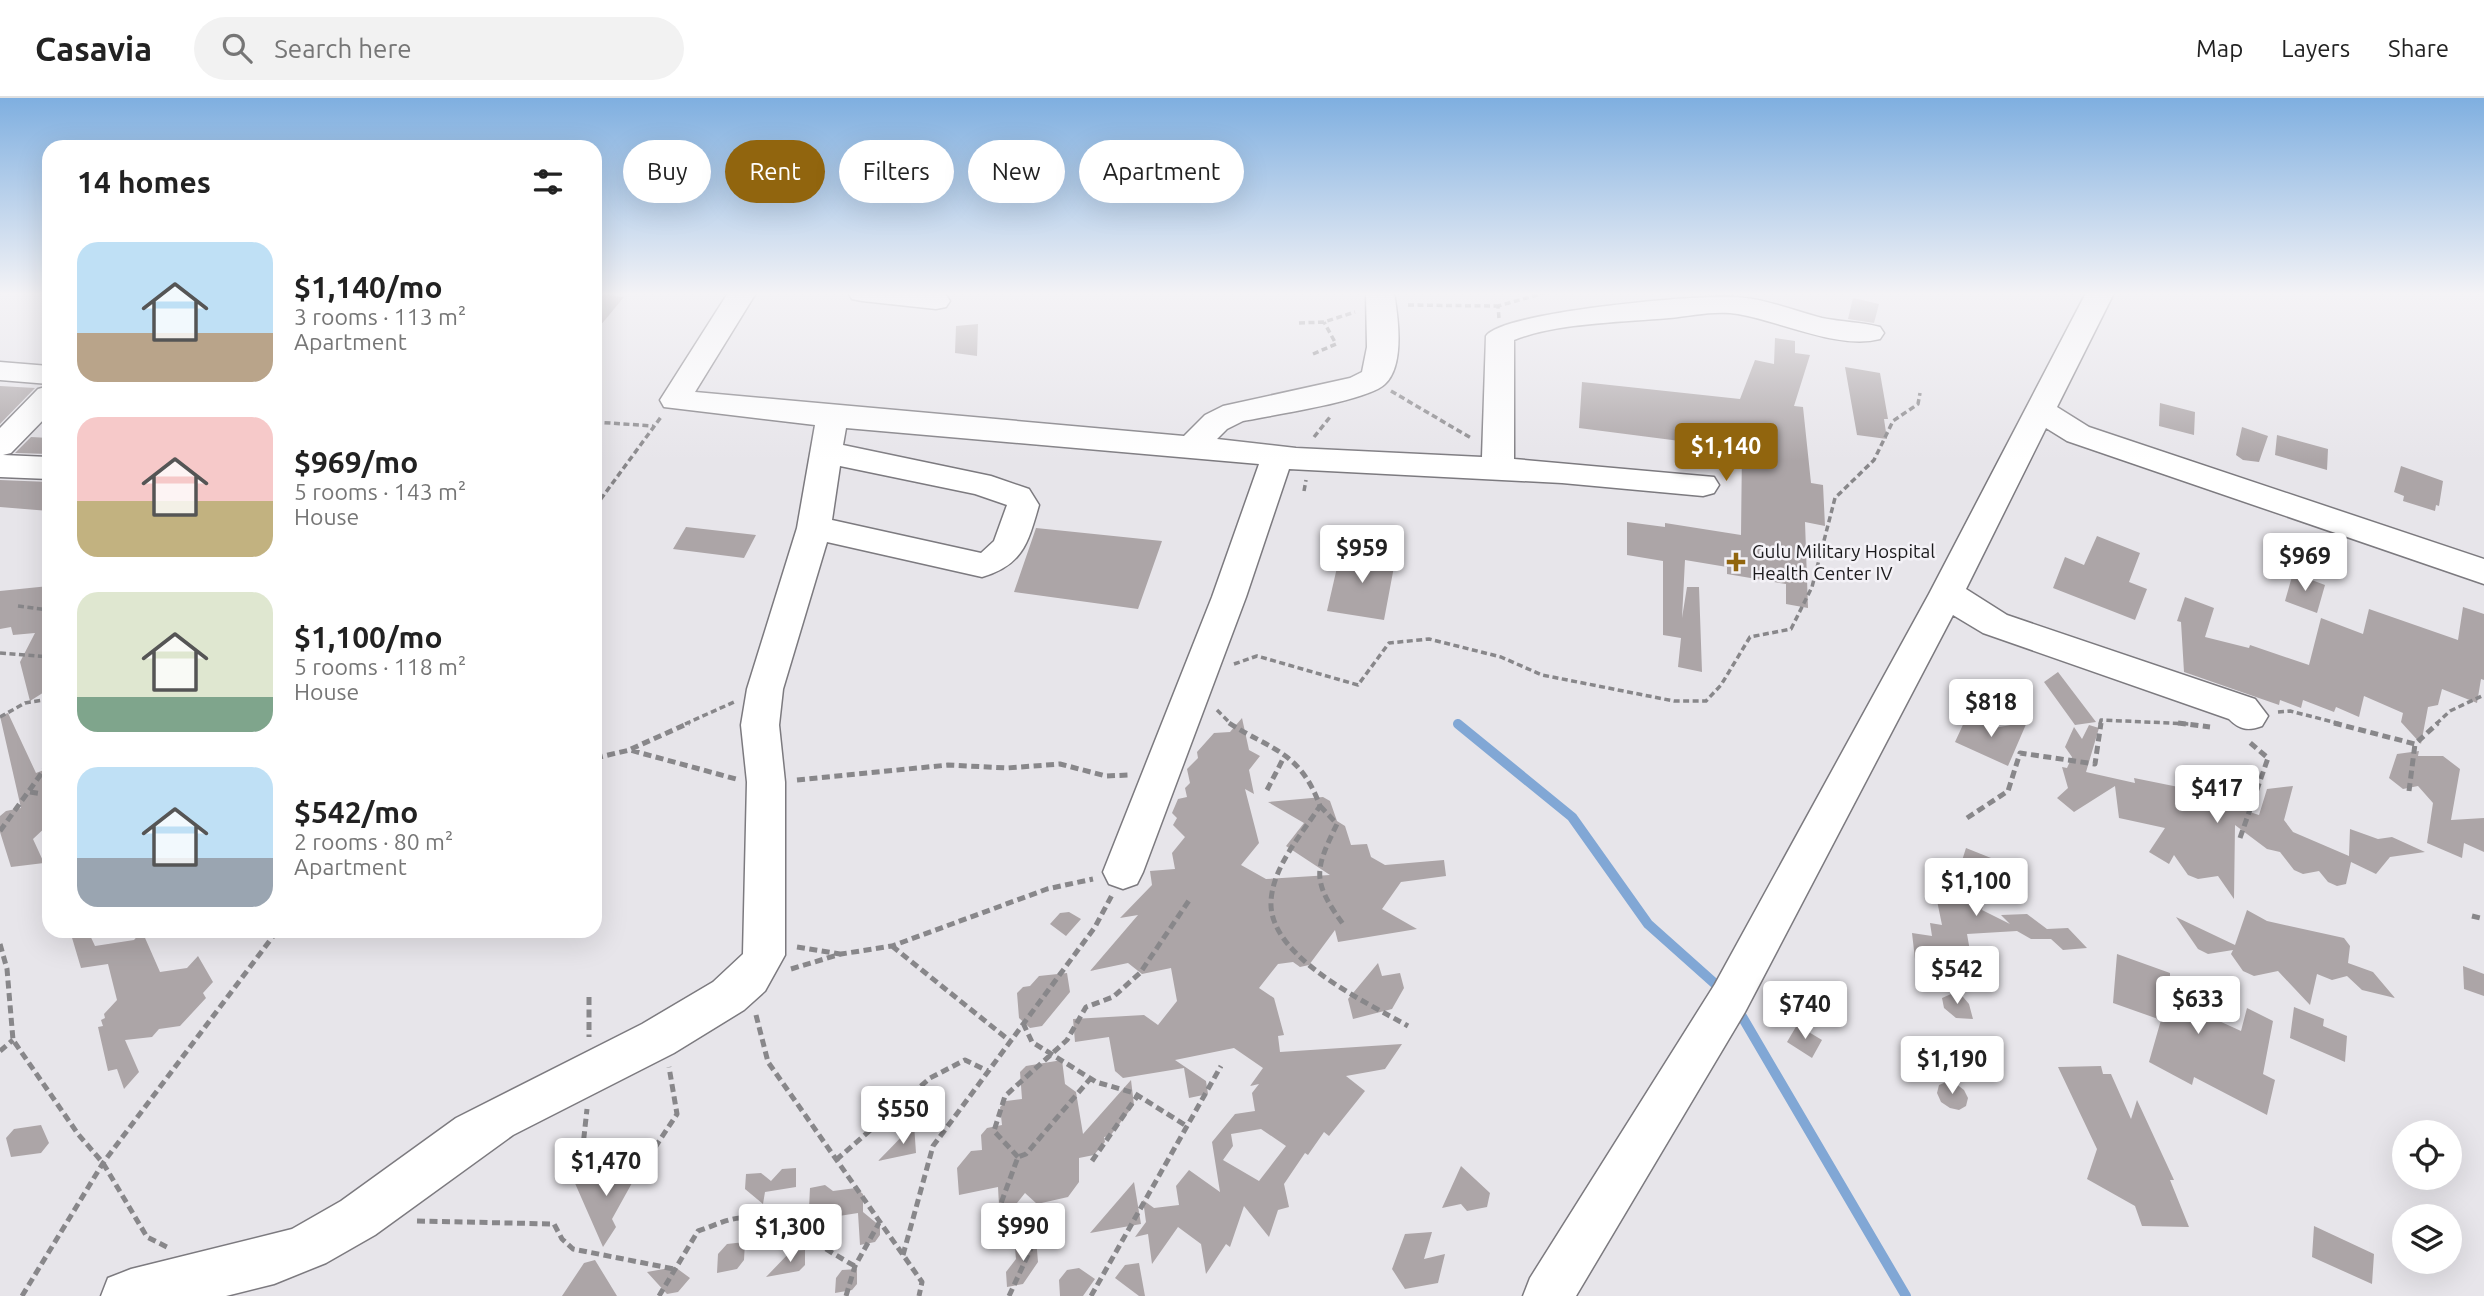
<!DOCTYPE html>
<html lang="en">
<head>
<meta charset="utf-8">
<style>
  body { margin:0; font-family:Ubuntu,sans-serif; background:#f2f2f2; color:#222; height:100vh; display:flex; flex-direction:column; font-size:26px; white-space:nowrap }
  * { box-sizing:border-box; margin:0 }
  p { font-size:23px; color:#767676 }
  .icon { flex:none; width:38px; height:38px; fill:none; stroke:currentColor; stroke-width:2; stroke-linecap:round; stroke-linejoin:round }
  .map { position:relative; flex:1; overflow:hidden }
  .side { position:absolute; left:42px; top:42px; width:560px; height:798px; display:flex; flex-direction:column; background:#fff; border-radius:21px; box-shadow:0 7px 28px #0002 }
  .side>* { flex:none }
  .top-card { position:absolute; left:623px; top:42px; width:665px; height:63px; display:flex; gap:14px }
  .controls { position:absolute; left:2392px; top:1022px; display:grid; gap:14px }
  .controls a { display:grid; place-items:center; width:70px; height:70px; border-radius:50%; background:#fff; box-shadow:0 7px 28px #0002; font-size:35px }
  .price { position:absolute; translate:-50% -60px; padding:0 16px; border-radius:7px; background:#fff; color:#222; font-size:23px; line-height:46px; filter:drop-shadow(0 2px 4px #0008) }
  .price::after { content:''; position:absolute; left:50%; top:42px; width:21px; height:16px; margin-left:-10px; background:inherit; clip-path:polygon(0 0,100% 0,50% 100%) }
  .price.selected { background:#91650e; color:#fff }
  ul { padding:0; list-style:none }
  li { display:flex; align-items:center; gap:21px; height:175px; padding:0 35px }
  li span { display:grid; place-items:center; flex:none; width:196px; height:140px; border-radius:21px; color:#555 }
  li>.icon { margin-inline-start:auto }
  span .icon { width:84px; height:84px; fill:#fffc; stroke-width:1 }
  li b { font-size:30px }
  h2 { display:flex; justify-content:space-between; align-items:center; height:84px; padding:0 35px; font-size:30px }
  .chip { padding:0 24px; border-radius:32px; background:#fff; box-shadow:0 7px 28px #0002; font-size:24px; line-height:63px }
  .chip.selected { background:#91650e; color:#fff }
  header { display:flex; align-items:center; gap:42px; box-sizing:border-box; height:98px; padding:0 35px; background:#fff; border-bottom:2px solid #e0e0e0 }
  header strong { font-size:33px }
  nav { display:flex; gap:38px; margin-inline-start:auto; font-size:24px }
  .search { width:490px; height:63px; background:#f2f2f2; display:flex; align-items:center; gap:18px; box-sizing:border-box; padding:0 24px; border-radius:38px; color:#767676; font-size:26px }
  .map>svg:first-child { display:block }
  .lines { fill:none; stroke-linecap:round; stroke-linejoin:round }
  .stream { stroke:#81a7d5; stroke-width:10 }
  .building { fill:#aca5a7; fill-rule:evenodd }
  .minor-casing { stroke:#7c7a7f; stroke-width:3 }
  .path-far1 { stroke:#88878a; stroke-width:3.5; stroke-dasharray:6 3.5; stroke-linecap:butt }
  .path { stroke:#88878a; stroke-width:5; stroke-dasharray:8 4.5; stroke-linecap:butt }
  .minor { fill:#fff; fill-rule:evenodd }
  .poi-dot { fill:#91650e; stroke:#f4f2f7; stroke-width:2.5 }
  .labels { text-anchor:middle; stroke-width:5; stroke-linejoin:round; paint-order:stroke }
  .poi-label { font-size:19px; fill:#1c1b1d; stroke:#f4f2f7; text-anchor:start }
</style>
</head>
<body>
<header>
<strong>Casavia</strong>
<div class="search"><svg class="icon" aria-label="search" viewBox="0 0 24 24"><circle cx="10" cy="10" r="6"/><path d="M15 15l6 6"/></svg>Search here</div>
<nav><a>Map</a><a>Layers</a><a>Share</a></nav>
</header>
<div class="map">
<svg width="2484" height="1198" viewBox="0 0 2484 1198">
  <rect width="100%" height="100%" fill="#e7e5ea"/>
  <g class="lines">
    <path class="stream" d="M 1458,626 L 1572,719 L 1648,826 L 1722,892
      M 1737,910 L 1906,1198"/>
  </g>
  <path class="building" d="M 595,195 L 624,199 L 595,234 Z
    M 1853,200 L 1879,206 L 1874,225 L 1848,221 Z
    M 978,226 L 977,258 L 955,255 L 956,228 Z
    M 1775,240 L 1795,243 L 1795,255 L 1810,257 L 1794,308 L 1803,309 L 1811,385 L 1823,387 L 1825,428 L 1805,424 L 1808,510 L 1786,506 L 1786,486 L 1727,476 L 1727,469 L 1685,462 L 1682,520 L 1687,489 L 1699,489 L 1702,574 L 1678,569 L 1681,540 L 1663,537 L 1663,463 L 1627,457 L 1627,424 L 1665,429 L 1665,425 L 1741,437 L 1742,351 L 1579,330 L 1582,284 L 1740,301 L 1755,262 L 1774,266 Z
    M 1845,269 L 1880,275 L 1888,321 L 1884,321 L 1887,341 L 1857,337 Z
    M 0,288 L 35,290 L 0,326 Z
    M 2160,305 L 2195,314 L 2194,337 L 2159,328 Z
    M 2242,329 L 2268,338 L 2259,364 L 2243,362 L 2236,357 Z
    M 2277,337 L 2328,351 L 2327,372 L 2275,357 Z
    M 31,339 L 49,340 L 49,356 L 15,355 Z
    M 2401,368 L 2443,383 L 2439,408 L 2436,407 L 2435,413 L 2403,403 L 2404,398 L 2394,394 Z
    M 0,382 L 49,384 L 49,413 L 0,409 Z
    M 686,429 L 756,437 L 744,460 L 673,451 Z
    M 1036,430 L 1162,443 L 1138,511 L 1014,494 Z
    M 2097,438 L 2140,455 L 2129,484 L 2147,491 L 2135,522 L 2053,490 L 2065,459 L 2084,467 Z
    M 1341,452 L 1396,458 L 1384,522 L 1327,513 Z
    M 2293,475 L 2325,487 L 2317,515 L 2285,503 Z
    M 49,488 L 49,591 L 30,603 L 20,564 L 35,535 L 13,537 L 11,529 L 0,531 L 0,493 Z
    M 2185,499 L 2214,510 L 2205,539 L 2249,550 L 2250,547 L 2309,567 L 2321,520 L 2363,536 L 2369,511 L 2458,542 L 2463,509 L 2484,516 L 2484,582 L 2481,581 L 2477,605 L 2442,591 L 2438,607 L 2428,609 L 2421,646 L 2401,624 L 2403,615 L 2364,598 L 2359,619 L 2336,609 L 2334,614 L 2303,602 L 2301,610 L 2280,602 L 2279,607 L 2184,574 L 2181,524 L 2177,523 Z
    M 2058,574 L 2096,624 L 2075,627 L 2044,584 Z
    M 8,615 L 36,675 L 49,670 L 49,726 L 33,741 L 44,765 L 11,769 L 0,734 L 0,718 L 6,713 L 21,710 L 0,618 Z
    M 1967,618 L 1994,630 L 2027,624 L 2008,668 L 1955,644 Z
    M 1242,620 L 1249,652 L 1260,658 L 1249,672 L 1254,696 L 1245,691 L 1259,745 L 1241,767 L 1266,781 L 1330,777 L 1286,748 L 1304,725 L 1268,704 L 1323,699 L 1330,703 L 1337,723 L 1345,728 L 1351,747 L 1367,746 L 1371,759 L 1385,767 L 1444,762 L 1446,778 L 1401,784 L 1382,811 L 1417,831 L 1338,844 L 1335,832 L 1309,867 L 1300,869 L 1293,864 L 1278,866 L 1259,890 L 1274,900 L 1284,937 L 1278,938 L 1280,954 L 1402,946 L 1385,971 L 1346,978 L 1365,993 L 1329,1038 L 1324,1034 L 1308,1057 L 1305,1055 L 1284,1086 L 1289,1109 L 1278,1112 L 1269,1139 L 1244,1108 L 1230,1149 L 1226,1146 L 1206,1176 L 1201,1146 L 1178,1129 L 1152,1166 L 1148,1136 L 1135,1139 L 1146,1124 L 1143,1102 L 1154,1110 L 1179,1107 L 1176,1088 L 1189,1072 L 1220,1094 L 1212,1044 L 1235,1016 L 1255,1013 L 1252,995 L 1259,986 L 1250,988 L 1263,970 L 1234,950 L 1175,962 L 1206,983 L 1208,996 L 1189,1000 L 1184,970 L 1123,980 L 1115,973 L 1109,939 L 1075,944 L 1073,921 L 1144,917 L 1158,927 L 1177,903 L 1171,870 L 1142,876 L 1128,865 L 1090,873 L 1138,817 L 1120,820 L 1152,787 L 1150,773 L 1175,771 L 1172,755 L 1185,739 L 1173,727 L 1177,720 L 1172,715 L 1178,701 L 1187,699 L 1185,690 L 1190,685 L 1187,671 L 1198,660 L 1197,654 L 1214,635 L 1230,634 ZM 1261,1031 L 1286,1048 L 1259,1083 L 1223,1062 L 1233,1048 L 1231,1036 Z
    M 2089,627 L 2099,630 L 2086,674 L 2135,685 L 2134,680 L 2213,696 L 2209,701 L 2259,717 L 2267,691 L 2293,688 L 2284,722 L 2293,734 L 2349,758 L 2350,731 L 2378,741 L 2392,739 L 2425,754 L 2390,759 L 2376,776 L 2351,764 L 2346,786 L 2337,788 L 2328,784 L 2319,773 L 2303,776 L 2294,772 L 2280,754 L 2267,751 L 2235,727 L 2234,801 L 2218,778 L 2198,781 L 2188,777 L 2174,757 L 2169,766 L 2149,754 L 2165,730 L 2119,720 L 2115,688 L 2074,714 L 2057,700 L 2068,690 L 2062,669 L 2067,670 L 2072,659 L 2065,649 L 2074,629 L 2082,641 Z
    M 2419,653 L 2418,658 L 2443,658 L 2460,671 L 2451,722 L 2484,720 L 2484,754 L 2464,745 L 2462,760 L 2427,745 L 2433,705 L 2418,688 L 2403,691 L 2389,680 L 2397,656 Z
    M 1966,750 L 1996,762 L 1982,812 L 2010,826 L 2001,817 L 2027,816 L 2047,831 L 2068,830 L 2087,850 L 2063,852 L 2051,841 L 2031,841 L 2017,833 L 1967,836 L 1973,870 L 1915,861 L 1912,835 L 1932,838 L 1930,825 L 1942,827 L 1934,788 L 1953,791 Z
    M 2247,812 L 2267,823 L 2344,840 L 2350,848 L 2348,865 L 2373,874 L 2395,900 L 2362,892 L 2347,878 L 2332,882 L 2317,876 L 2310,907 L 2278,873 L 2254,878 L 2243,873 L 2231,856 L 2233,852 L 2208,856 L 2198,851 L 2176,819 L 2235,847 Z
    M 1069,814 L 1081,821 L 1066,838 L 1050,826 L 1060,815 Z
    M 70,833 L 88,833 L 95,848 L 134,842 L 142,833 L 160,874 L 187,870 L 198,858 L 213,884 L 203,895 L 206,900 L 180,928 L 159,931 L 152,939 L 125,942 L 139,974 L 124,991 L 117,971 L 108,973 L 98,929 L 103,928 L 101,922 L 105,920 L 104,916 L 117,902 L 108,866 L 81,870 Z
    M 2117,856 L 2170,875 L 2170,890 L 2196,899 L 2195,912 L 2241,933 L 2247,910 L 2273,923 L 2263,976 L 2275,982 L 2267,1017 L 2194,979 L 2192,987 L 2149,964 L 2161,922 L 2113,905 Z
    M 1378,865 L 1382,878 L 1400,875 L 1404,890 L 1392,911 L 1353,921 L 1348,901 Z
    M 2463,868 L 2484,876 L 2484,898 L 2464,891 Z
    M 1067,875 L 1070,894 L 1042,928 L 1030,930 L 1019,920 L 1017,895 L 1023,889 L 1030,888 L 1039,878 Z
    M 1958,893 L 1969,906 L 1973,921 L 1956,920 L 1944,910 L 1942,900 Z
    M 2294,909 L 2324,921 L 2323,928 L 2347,938 L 2345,964 L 2290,940 Z
    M 1797,927 L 1822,942 L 1812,960 L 1787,944 Z
    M 1062,962 L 1065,986 L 1076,994 L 1083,1036 L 1131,982 L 1134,1007 L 1110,1038 L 1104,1039 L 1105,1044 L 1094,1057 L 1079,1060 L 1079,1084 L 1068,1099 L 1037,1106 L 1025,1095 L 1000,1126 L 998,1089 L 959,1097 L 957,1070 L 971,1053 L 982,1052 L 981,1037 L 987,1030 L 1002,1027 L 1000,1009 L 1006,1003 L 1022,1001 L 1020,974 L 1026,968 Z
    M 2101,968 L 2103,976 L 2111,976 L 2131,1021 L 2137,1002 L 2174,1082 L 2170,1082 L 2189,1129 L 2142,1128 L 2135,1108 L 2087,1081 L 2097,1051 L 2058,969 Z
    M 1946,984 L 1955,985 L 1964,992 L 1968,1000 L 1966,1008 L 1959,1012 L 1950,1010 L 1941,1004 L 1937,995 L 1939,987 Z
    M 914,1026 L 916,1055 L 878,1063 Z
    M 41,1027 L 49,1045 L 41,1055 L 11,1059 L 6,1040 L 14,1031 Z
    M 642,1067 L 612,1121 L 616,1129 L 603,1149 L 574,1083 Z
    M 1461,1068 L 1490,1095 L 1487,1109 L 1467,1113 L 1461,1106 L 1442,1110 Z
    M 796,1070 L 796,1089 L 765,1094 L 763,1106 L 745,1091 L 746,1076 L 761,1075 L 771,1083 L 782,1071 Z
    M 1134,1084 L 1141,1126 L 1090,1135 Z
    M 825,1087 L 833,1093 L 856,1090 L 863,1096 L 863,1114 L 880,1128 L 880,1137 L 875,1144 L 860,1147 L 858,1115 L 839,1118 L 839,1113 L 831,1106 L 809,1110 L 810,1090 Z
    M 2314,1128 L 2374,1156 L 2372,1186 L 2312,1159 Z
    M 1432,1134 L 1424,1161 L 1445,1156 L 1438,1185 L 1405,1191 L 1392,1171 L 1405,1136 Z
    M 1036,1140 L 1038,1164 L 1023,1186 L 1007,1189 L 1006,1174 L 1016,1161 L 1015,1150 L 1021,1142 Z
    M 745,1144 L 744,1162 L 737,1171 L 717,1175 L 718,1156 L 727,1146 Z
    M 805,1152 L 805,1167 L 799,1173 L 766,1179 L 791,1153 Z
    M 595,1162 L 617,1198 L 562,1198 L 584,1165 Z
    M 1139,1165 L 1145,1198 L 1139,1198 L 1115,1180 L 1125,1167 Z
    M 675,1169 L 690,1180 L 678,1194 L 667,1196 L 647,1174 Z
    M 1079,1170 L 1095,1181 L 1083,1198 L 1060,1198 L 1059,1182 L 1067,1172 Z
    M 857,1171 L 857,1186 L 852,1192 L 835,1195 L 836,1180 L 842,1172 Z"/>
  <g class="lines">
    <defs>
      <path id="minor" d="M 728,195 L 756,195 L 695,294 L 1184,338 L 1205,317 L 1223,308 L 1350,280 L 1362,274 L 1367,249 L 1366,195 L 1394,195 C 1398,219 1405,267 1385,286 C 1368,303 1272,317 1243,323 L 1227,331 L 1217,341 L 1296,350 L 1482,359 L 1486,238 C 1502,214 1698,196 1734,199 C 1764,200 1794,213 1822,220 C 1842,224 1861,224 1880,229 L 1884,235 L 1880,241 C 1839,252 1780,223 1738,216 C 1716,212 1691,218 1669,220 C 1624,224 1556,225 1514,242 L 1514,361 L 1714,379 L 1719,387 L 1714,395 L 1703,398 L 1562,385 L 1289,371 L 1246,499 L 1143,774 L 1137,786 L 1123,791 L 1109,786 L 1103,774 L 1212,499 L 1259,366 L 846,330 L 843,347 L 991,378 L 1029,391 L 1039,407 C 1028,445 1023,467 982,479 L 827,444 L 783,591 L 779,627 L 785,684 L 785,857 L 765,893 L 744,912 L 674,955 L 513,1037 L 375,1137 L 326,1165 L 274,1186 L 226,1198 L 101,1198 L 108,1180 L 131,1171 L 292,1131 L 341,1103 L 456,1020 L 642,926 L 713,884 L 743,856 L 747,684 L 741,627 L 747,591 L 797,430 L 815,327 L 664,309 L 660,302 ZM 840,368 L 975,396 L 1007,407 L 994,443 L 981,455 L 832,422 Z
        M 848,195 L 939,195 L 946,197 L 950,203 L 946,209 L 936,211 L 862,203 L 852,201 Z
        M 2086,195 L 2114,195 L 2057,309 L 2089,329 L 2484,461 L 2484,486 L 2067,343 L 2046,330 L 1966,491 L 2007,517 L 2255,601 L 2268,618 L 2262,628 C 2248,633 2240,632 2229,621 L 1983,535 L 1953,517 L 1745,914 L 1576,1198 L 1523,1198 L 1530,1180 L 1715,886 L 1929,496 Z
        M 0,264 L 49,268 L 49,286 L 0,282 Z
        M 49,288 L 49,316 L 11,355 L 3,357 L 49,359 L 49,381 L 0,379 L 0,330 L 38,291 Z"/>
    </defs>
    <use href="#minor" class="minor-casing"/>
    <path class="path-far1" d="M 1408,207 L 1498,208
      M 1499,220 L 1498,208 L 1544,195
      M 1299,225 L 1324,224 L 1355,214
      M 1313,256 L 1336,246 L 1324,224
      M 1391,293 L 1471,340
      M 595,324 L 653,328
      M 1314,339 L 1330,319
      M 1304,393 L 1306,382
      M 595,409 L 661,319
      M 18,508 L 49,512
      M 0,555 L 49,559
      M 1234,566 L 1257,558 L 1358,587 L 1389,545 L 1429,541 L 1501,559 L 1542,577 L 1674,603 L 1706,603 L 1721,587 L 1750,539 L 1791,531 L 1812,489 L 1835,400 L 1874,362 L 1893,323 L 1918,306 L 1920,295
      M 1217,612 L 1231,626
      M 2278,614 L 2290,613 L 2341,626
      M 0,619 L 25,605 L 49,601
      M 685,626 L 734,604
      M 2100,626 L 2101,622 L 2191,626
      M 2436,626 L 2450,613 L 2484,597"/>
    <path class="path" d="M 1229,625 C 1271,652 1300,653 1320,708 C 1302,736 1273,768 1271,803 C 1268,859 1366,904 1408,928
      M 2178,625 L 2210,629
      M 2334,625 L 2415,646 L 2438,625
      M 631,651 L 689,625
      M 595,660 L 630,652 L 736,681
      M 797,682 L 948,667 L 1007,670 L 1060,666 L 1106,678 L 1129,677
      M 1267,692 L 1284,659
      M 2409,693 L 2415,646
      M 30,694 L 49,697
      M 1320,708 L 1337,726 C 1314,773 1312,783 1343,826
      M 1967,720 L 2008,693 L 2020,655 L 2095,666 L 2101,625
      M 0,733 L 49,665
      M 2240,740 L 2268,660 L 2248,643
      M 2472,818 L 2484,821
      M 0,846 L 7,871 L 13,942 L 78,1036 L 103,1065 L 147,1139 L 167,1149
      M 892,848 L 1010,943
      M 797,849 L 840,856
      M 791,871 L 841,856 L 892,848 L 1047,791 L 1093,781
      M 589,899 L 589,939
      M 756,917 L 768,964 L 922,1184 L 919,1198
      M 1023,925 L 1032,944 L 1096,984 L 1134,995 L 1185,1027
      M 0,953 L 13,942
      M 1018,1059 L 994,1033 L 1005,998 L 1067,942 L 1086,909 L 1113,899 L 1140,875 L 1190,801
      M 648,1060 L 677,1016 L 669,969
      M 836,1062 L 930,980 L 965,962 L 988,973
      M 1092,1063 L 1138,997
      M 581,1066 L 587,1011
      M 417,1123 L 554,1126 L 562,1141 L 573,1151 L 674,1171
      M 903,1157 L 933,1048 L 1095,829 L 1112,797
      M 22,1198 L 103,1065 L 277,833
      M 659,1198 L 698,1133 C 711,1129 726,1121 740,1120 C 780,1117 821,1150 855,1168
      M 846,1198 L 855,1168 L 879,1125
      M 1009,1198 L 1033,1146 L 1013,1131 L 1000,1108 L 1018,1059 L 1026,1056 L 1090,981
      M 1091,1198 L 1221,968"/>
    <use href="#minor" class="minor"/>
  </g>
  <linearGradient id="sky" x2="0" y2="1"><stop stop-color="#7fafe0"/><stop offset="0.54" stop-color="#f4f3f6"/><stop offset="1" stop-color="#f4f3f6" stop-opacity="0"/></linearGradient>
  <rect width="2484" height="363" fill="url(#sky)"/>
  <path class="poi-dot" d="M1732.5 453.5h7v7h7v7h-7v7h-7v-7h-7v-7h7z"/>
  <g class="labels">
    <g class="poi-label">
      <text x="1752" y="460">Gulu Military Hospital<tspan x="1752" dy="22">Health Center IV</tspan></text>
    </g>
  </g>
</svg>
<div class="controls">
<a><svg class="icon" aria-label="locate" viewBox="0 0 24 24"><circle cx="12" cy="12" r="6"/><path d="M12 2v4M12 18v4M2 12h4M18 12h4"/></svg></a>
<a><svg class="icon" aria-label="layers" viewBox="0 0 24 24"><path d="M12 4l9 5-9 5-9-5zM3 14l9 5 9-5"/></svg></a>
</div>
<b class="price selected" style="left:1726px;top:385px">$1,140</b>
<b class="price" style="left:1362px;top:487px">$959</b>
<b class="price" style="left:2305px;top:495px">$969</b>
<b class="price" style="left:1991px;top:641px">$818</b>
<b class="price" style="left:2217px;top:727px">$417</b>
<b class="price" style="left:1976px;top:820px">$1,100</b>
<b class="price" style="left:1957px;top:908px">$542</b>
<b class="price" style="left:2198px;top:938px">$633</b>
<b class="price" style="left:1805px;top:943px">$740</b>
<b class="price" style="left:1952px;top:998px">$1,190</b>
<b class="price" style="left:903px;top:1048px">$550</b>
<b class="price" style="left:606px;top:1100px">$1,470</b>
<b class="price" style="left:1023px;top:1165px">$990</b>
<b class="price" style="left:790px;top:1166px">$1,300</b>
<div class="top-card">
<a class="chip">Buy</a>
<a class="chip selected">Rent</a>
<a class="chip">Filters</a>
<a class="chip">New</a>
<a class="chip">Apartment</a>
</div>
<section class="side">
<h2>14 homes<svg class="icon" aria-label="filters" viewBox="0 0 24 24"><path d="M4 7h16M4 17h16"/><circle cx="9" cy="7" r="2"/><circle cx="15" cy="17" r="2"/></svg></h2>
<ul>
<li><span style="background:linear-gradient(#bfe0f5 65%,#b9a48a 0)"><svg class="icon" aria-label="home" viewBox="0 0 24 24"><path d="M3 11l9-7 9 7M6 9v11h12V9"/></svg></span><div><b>$1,140/mo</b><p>3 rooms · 113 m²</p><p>Apartment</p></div></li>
<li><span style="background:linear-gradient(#f6c9c9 60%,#c2b280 0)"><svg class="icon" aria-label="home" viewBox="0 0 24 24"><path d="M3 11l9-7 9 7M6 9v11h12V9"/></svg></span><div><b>$969/mo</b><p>5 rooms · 143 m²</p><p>House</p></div></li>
<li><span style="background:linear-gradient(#dfe7d0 75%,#7fa58c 0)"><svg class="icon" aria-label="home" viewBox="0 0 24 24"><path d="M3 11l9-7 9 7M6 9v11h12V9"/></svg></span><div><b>$1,100/mo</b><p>5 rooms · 118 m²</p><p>House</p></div></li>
<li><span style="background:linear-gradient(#bfe0f5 65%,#9aa5b1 0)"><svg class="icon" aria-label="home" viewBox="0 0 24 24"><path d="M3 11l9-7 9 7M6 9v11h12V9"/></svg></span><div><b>$542/mo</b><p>2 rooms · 80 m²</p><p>Apartment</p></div></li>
</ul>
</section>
</div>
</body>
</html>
